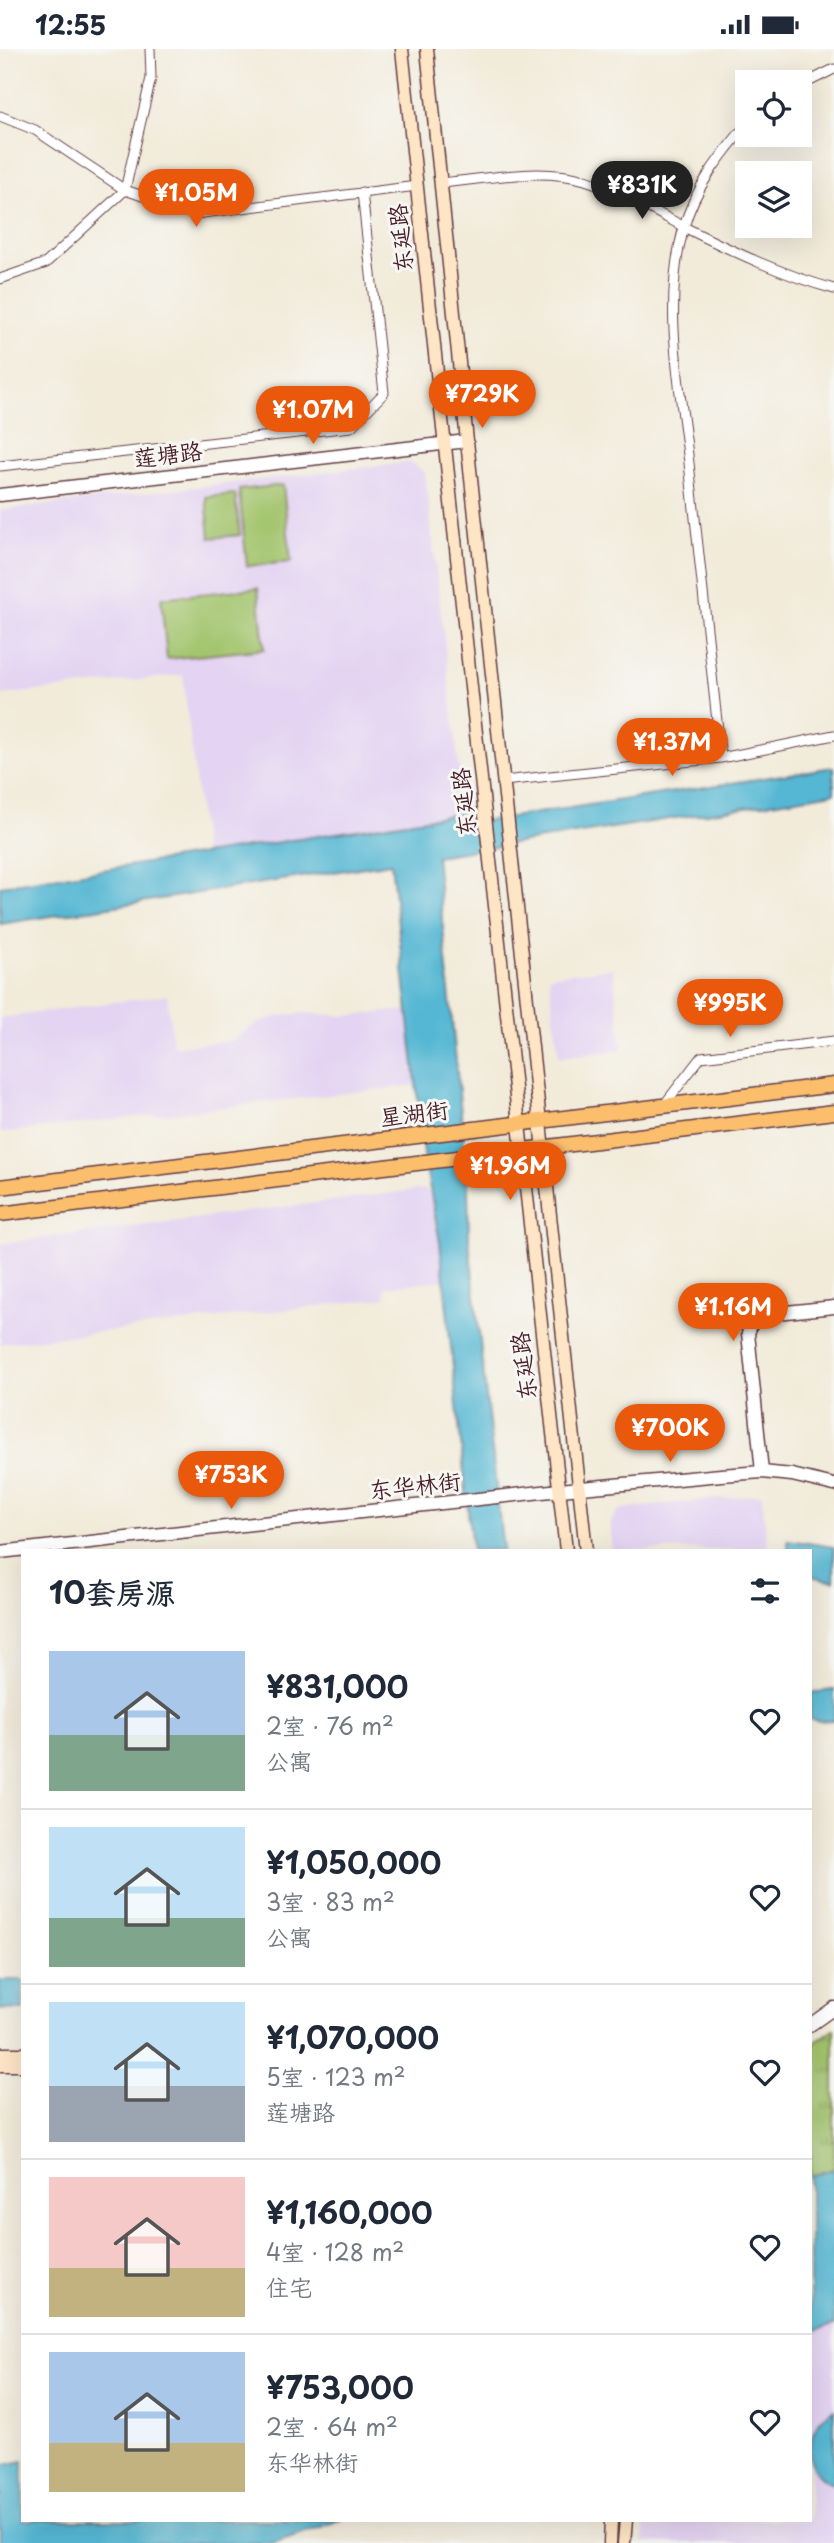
<!DOCTYPE html>
<html lang="zh">
<head>
<meta charset="utf-8">
<style>
  body { margin:0; font-family:"Playpen Sans","LXGW WenKai TC",sans-serif; background:#f6f6f7; color:#1f2937; height:100vh; display:flex; flex-direction:column; font-size:26px; white-space:nowrap }
  * { box-sizing:border-box; margin:0 }
  p { font-size:23px; color:#747a83 }
  .icon { flex:none; width:38px; height:38px; fill:none; stroke:currentColor; stroke-width:2; stroke-linecap:round; stroke-linejoin:round }
  .map { position:relative; flex:1; overflow:hidden }
  .details { position:absolute; left:21px; top:1500px; width:791px; height:973px; display:flex; flex-direction:column; background:#fff; border-radius:0px; box-shadow:0 7px 28px #0002 }
  .details>* { flex:none }
  .fabs { position:absolute; left:735px; top:21px; display:grid; gap:14px }
  .fabs a { display:grid; place-items:center; width:77px; height:77px; border-radius:0px; background:#fff; box-shadow:0 7px 28px #0002; font-size:35px }
  .price { position:absolute; translate:-50% -60px; padding:0 16px; border-radius:24px; background:#ea580c; color:#fff; font-size:23px; line-height:46px; filter:drop-shadow(0 2px 4px #0008) }
  .price::after { content:''; position:absolute; left:50%; top:42px; width:21px; height:16px; margin-left:-10px; background:inherit; clip-path:polygon(0 0,100% 0,50% 100%) }
  .price.selected { background:#222; color:#fff }
  ul { padding:0; list-style:none }
  li { display:flex; align-items:center; gap:21px; height:175px; padding:0 28px }
  li+li { border-top:2px solid #e0e1e3 }
  li span { display:grid; place-items:center; flex:none; width:196px; height:140px; border-radius:0px; color:#555 }
  li>.icon { margin-inline-start:auto }
  span .icon { width:84px; height:84px; fill:#fffc; stroke-width:1 }
  li b { font-size:30px }
  h2 { display:flex; justify-content:space-between; align-items:center; height:84px; padding:0 28px; font-size:30px }
  .status { display:flex; justify-content:space-between; align-items:center; height:49px; padding:0 35px; background:#fff; direction:ltr }
  .status svg { height:19px; fill:currentColor }
  .map>svg:first-child { display:block }
  .built { fill:#e4d3f2 }
  .grass { fill:url(#grass-tufts); stroke:#76724c; stroke-width:2 }
  .garden { fill:#a3c46d; stroke:#76724c; stroke-width:2 }
  .water { fill:#54b7d3; stroke:#4f6b7f; stroke-width:2 }
  .lines { fill:none; stroke-linecap:round; stroke-linejoin:round }
  .minor-casing { stroke:#633e45; stroke-width:11 }
  .tertiary-casing { stroke:#633e45; stroke-width:15 }
  .secondary-casing { stroke:#633e45; stroke-width:15 }
  .primary-casing { stroke:#633e45; stroke-width:17 }
  .minor { stroke:#fff; stroke-width:9 }
  .tertiary { stroke:#fff; stroke-width:12 }
  .secondary { stroke:#fde5c5; stroke-width:12 }
  .primary { stroke:#fabe6d; stroke-width:14 }
  .labels { text-anchor:middle; stroke-width:6; stroke-linejoin:round; paint-order:stroke }
  .street-label { font-size:23px; fill:#4a1f2b; stroke:#f6f6f2 }
</style>
</head>
<body>
<div class="status"><b>12:55</b><svg viewBox="0 0 49 12"><path d="M0 12V9h3v3zM5 12V6h3v6zM10 12V3h3v9zM15 12V0h3v12zM26 1h20v11H26zM47 4h2v5h-2z"/></svg></div>
<div class="map">
<svg width="834" height="2494" viewBox="0 0 834 2494">
  <defs>
    <pattern id="grass-tufts" width="24" height="20" patternUnits="userSpaceOnUse" patternTransform="scale(1.75)"><rect width="24" height="20" fill="#a3c46d"/><path d="M3 7l-1-3M5 7V3M7 7l1-3M15 17l-1-3M17 17v-4M19 17l1-3" fill="none" stroke="#879f5a"/></pattern>
  </defs>
  <rect width="100%" height="100%" fill="#f6f6f2"/>
  <filter id="ink" filterUnits="userSpaceOnUse"><feTurbulence type="fractalNoise" baseFrequency=".0143" numOctaves="2"/><feDisplacementMap in="SourceGraphic" scale="14" xChannelSelector="R" yChannelSelector="G"/><feConvolveMatrix kernelMatrix="1 2 1 2 8 2 1 2 1" color-interpolation-filters="sRGB"/></filter>
  <filter id="wash" filterUnits="userSpaceOnUse"><feTurbulence type="fractalNoise" baseFrequency=".00686" numOctaves="4" result="noise"/><feDisplacementMap in="SourceGraphic" scale="28" xChannelSelector="R" yChannelSelector="G"/><feGaussianBlur stdDeviation="1.57" result="paint"/><feColorMatrix in="noise" values="0 0 0 0 0 0 0 0 0 0 0 0 0 0 0 0 0 1.4 0 .05"/><feComposite in="paint" operator="in"/></filter>
  <g filter="url(#wash)">
    <rect width="100%" height="100%" fill="#f2ebda"/>
    <path class="built" d="M 410,413 L 425,424 L 464,764 L 204,805 L 183,626 L 0,646 L 0,461 Z
      M 613,919 L 622,1001 L 559,1008 L 549,927 Z
      M 167,946 L 173,998 L 233,991 L 257,974 L 278,967 L 304,964 L 345,967 L 408,961 L 415,1036 L 0,1084 L 0,969 Z
      M 424,1140 L 427,1141 L 431,1149 L 440,1193 L 443,1231 L 385,1238 L 385,1249 L 0,1295 L 0,1195 Z
      M 762,1445 L 768,1501 L 611,1501 L 611,1473 L 617,1463 L 622,1460 Z
      M 834,2276 L 834,2494 L 644,2494 L 644,2471 L 810,2471 L 810,2283 Z"/>
    <path class="grass" d="M 834,1980 L 834,2120 L 810,2127 L 810,1997 Z"/>
    <path class="garden" d="M 283,436 L 291,513 L 247,517 L 239,441 Z
      M 235,445 L 240,486 L 210,489 L 206,448 Z
      M 258,539 L 264,600 L 167,610 L 161,549 Z"/>
    <path class="water" d="M 834,718 L 834,744 L 436,807 L 468,1136 L 469,1192 L 503,1501 L 472,1501 L 440,1193 L 425,1113 L 391,814 L 0,875 L 0,837 L 464,764 L 466,775 Z
      M 788,1491 L 834,1498 L 834,1532 L 810,1527 L 810,1502 L 788,1501 Z
      M 834,1641 L 834,1671 L 818,1672 L 810,1670 L 810,1644 Z
      M 0,1931 L 23,1931 L 23,1961 L 0,1960 Z
      M 834,2120 L 834,2276 L 810,2283 L 810,2127 Z
      M 834,2360 L 834,2435 C 798,2427 806,2374 834,2360 Z
      M 23,2412 L 23,2471 L 341,2471 L 273,2494 L 0,2494 L 0,2417 Z"/>
  </g>
  <g filter="url(#ink)">
    <g class="lines">
      <defs>
        <path id="minor" d="M 800,37 L 834,20
          M 0,67 L 35,81 L 125,141 L 151,29 L 150,0
          M 441,134 C 488,130 539,118 585,131 C 620,142 654,162 686,179 C 734,203 783,226 834,240
          M 0,230 L 46,214 L 125,141 L 195,165 L 417,137
          M 0,417 L 351,378 L 384,344 L 362,143
          M 721,709 C 710,611 699,513 689,414 C 680,337 662,254 684,178 C 695,138 721,106 747,75
          M 503,732 L 721,709 L 834,686
          M 664,1056 L 701,1008 L 834,992"/>
        <path id="tertiary" d="M 0,446 L 467,392
          M 762,1423 L 748,1284 L 753,1271 L 767,1265 L 834,1258
          M 0,1503 L 560,1441 L 721,1426 L 762,1423 L 792,1426 L 834,1436
          M 810,1976 L 834,1959"/>
        <path id="secondary" d="M 402,0 C 456,501 510,1001 566,1502
          M 427,0 L 467,392 L 586,1502
          M 0,2005 L 23,2005
          M 0,2016 L 23,2016
          M 610,2494 L 611,2471
          M 624,2494 L 626,2471"/>
        <path id="primary" d="M 0,1138 L 834,1036
          M 0,1165 L 834,1063"/>
      </defs>
      <use href="#minor" class="minor-casing"/>
      <use href="#tertiary" class="tertiary-casing"/>
      <use href="#secondary" class="secondary-casing"/>
      <use href="#primary" class="primary-casing"/>
      <use href="#minor" class="minor"/>
      <use href="#tertiary" class="tertiary"/>
      <use href="#secondary" class="secondary"/>
      <use href="#primary" class="primary"/>
    </g>
  </g>
  <g class="labels">
    <g class="street-label">
      <text transform="translate(401 189) rotate(-96)" y="8">东延路</text>
      <text transform="translate(168 406) rotate(-7)" y="8">莲塘路</text>
      <text transform="translate(464 753) rotate(-96)" y="8">东延路</text>
      <text transform="translate(414 1065) rotate(-7)" y="8">星湖街</text>
      <text transform="translate(524 1317) rotate(-97)" y="8">东延路</text>
      <text transform="translate(415 1437) rotate(-6)" y="8">东华林街</text>
    </g>
  </g>
</svg>
<div class="fabs">
<a><svg class="icon" aria-label="locate" viewBox="0 0 24 24"><circle cx="12" cy="12" r="6"/><path d="M12 2v4M12 18v4M2 12h4M18 12h4"/></svg></a>
<a><svg class="icon" aria-label="layers" viewBox="0 0 24 24"><path d="M12 4l9 5-9 5-9-5zM3 14l9 5 9-5"/></svg></a>
</div>
<b class="price selected" style="left:642px;top:172px">¥831K</b>
<b class="price" style="left:196px;top:180px">¥1.05M</b>
<b class="price" style="left:482px;top:381px">¥729K</b>
<b class="price" style="left:313px;top:397px">¥1.07M</b>
<b class="price" style="left:672px;top:729px">¥1.37M</b>
<b class="price" style="left:730px;top:990px">¥995K</b>
<b class="price" style="left:510px;top:1153px">¥1.96M</b>
<b class="price" style="left:733px;top:1294px">¥1.16M</b>
<b class="price" style="left:670px;top:1415px">¥700K</b>
<b class="price" style="left:231px;top:1462px">¥753K</b>
<section class="details">
<h2>10套房源<svg class="icon" aria-label="filters" viewBox="0 0 24 24"><path d="M4 7h16M4 17h16"/><circle cx="9" cy="7" r="2"/><circle cx="15" cy="17" r="2"/></svg></h2>
<ul>
<li><span style="background:linear-gradient(#a9c7e8 60%,#7fa58c 0)"><svg class="icon" aria-label="home" viewBox="0 0 24 24"><path d="M3 11l9-7 9 7M6 9v11h12V9"/></svg></span><div><b>¥831,000</b><p>2室 · 76 m²</p><p>公寓</p></div><svg class="icon" aria-label="heart" viewBox="0 0 24 24"><path d="M12 20l-8-8c-3-5 5-10 8-4 3-6 11-1 8 4z"/></svg></li>
<li><span style="background:linear-gradient(#bfe0f5 65%,#7fa58c 0)"><svg class="icon" aria-label="home" viewBox="0 0 24 24"><path d="M3 11l9-7 9 7M6 9v11h12V9"/></svg></span><div><b>¥1,050,000</b><p>3室 · 83 m²</p><p>公寓</p></div><svg class="icon" aria-label="heart" viewBox="0 0 24 24"><path d="M12 20l-8-8c-3-5 5-10 8-4 3-6 11-1 8 4z"/></svg></li>
<li><span style="background:linear-gradient(#bfe0f5 60%,#9aa5b1 0)"><svg class="icon" aria-label="home" viewBox="0 0 24 24"><path d="M3 11l9-7 9 7M6 9v11h12V9"/></svg></span><div><b>¥1,070,000</b><p>5室 · 123 m²</p><p>莲塘路</p></div><svg class="icon" aria-label="heart" viewBox="0 0 24 24"><path d="M12 20l-8-8c-3-5 5-10 8-4 3-6 11-1 8 4z"/></svg></li>
<li><span style="background:linear-gradient(#f6c9c9 65%,#c2b280 0)"><svg class="icon" aria-label="home" viewBox="0 0 24 24"><path d="M3 11l9-7 9 7M6 9v11h12V9"/></svg></span><div><b>¥1,160,000</b><p>4室 · 128 m²</p><p>住宅</p></div><svg class="icon" aria-label="heart" viewBox="0 0 24 24"><path d="M12 20l-8-8c-3-5 5-10 8-4 3-6 11-1 8 4z"/></svg></li>
<li><span style="background:linear-gradient(#a9c7e8 65%,#c2b280 0)"><svg class="icon" aria-label="home" viewBox="0 0 24 24"><path d="M3 11l9-7 9 7M6 9v11h12V9"/></svg></span><div><b>¥753,000</b><p>2室 · 64 m²</p><p>东华林街</p></div><svg class="icon" aria-label="heart" viewBox="0 0 24 24"><path d="M12 20l-8-8c-3-5 5-10 8-4 3-6 11-1 8 4z"/></svg></li>
</ul>
</section>
</div>
</body>
</html>
